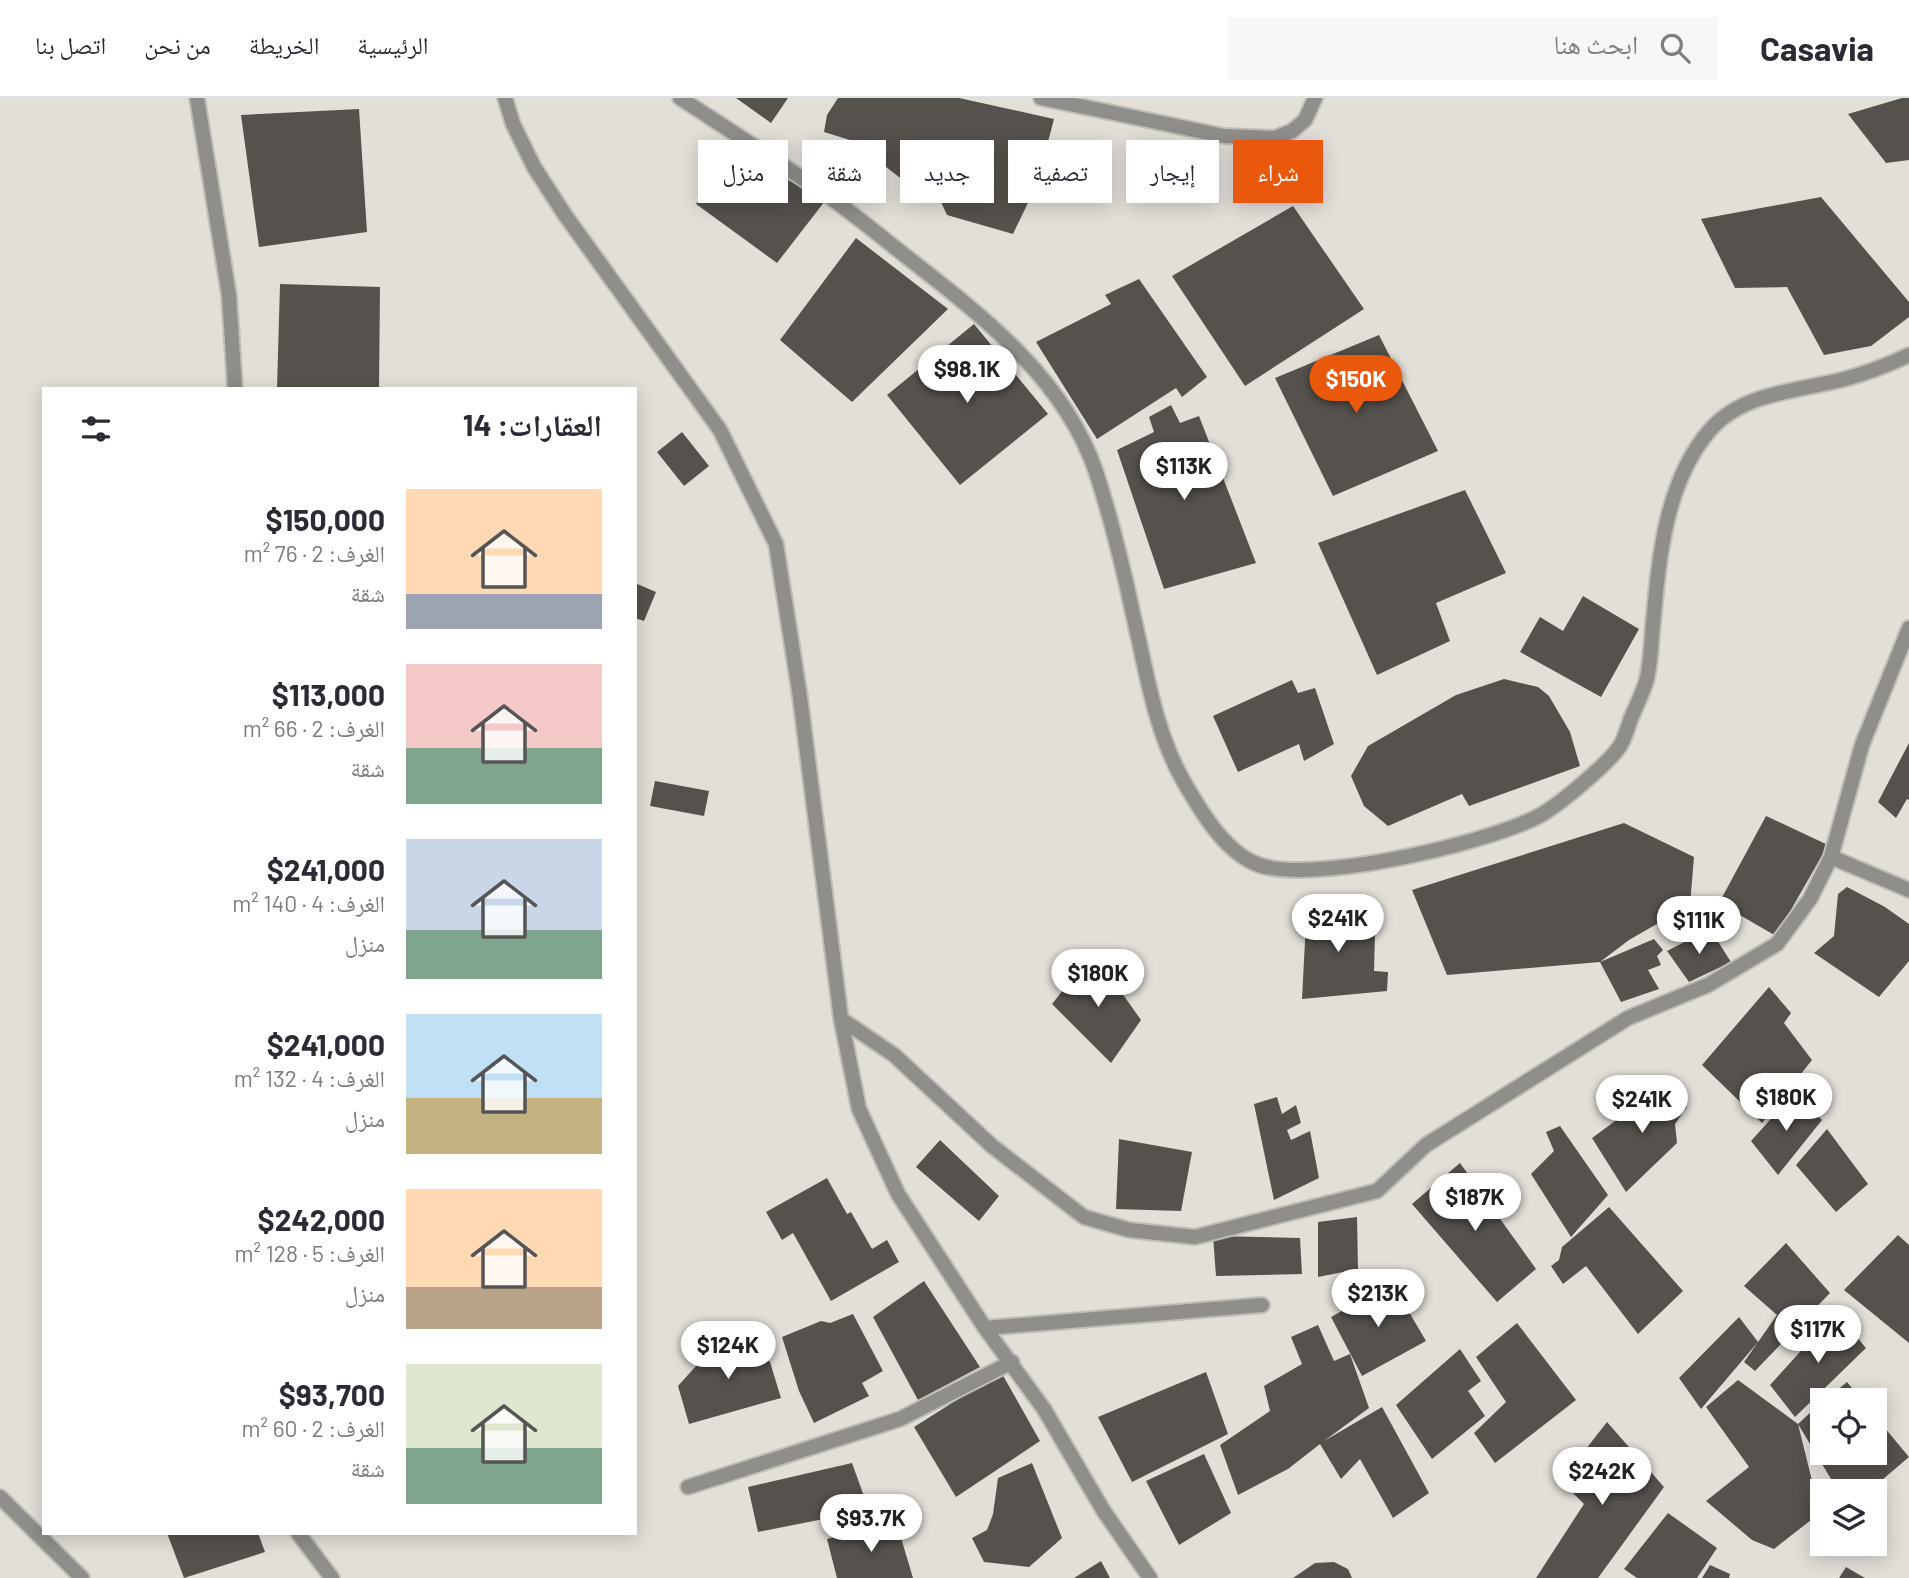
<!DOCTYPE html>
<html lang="ar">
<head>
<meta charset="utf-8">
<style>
  body { margin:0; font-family:Barlow,"Noto Naskh Arabic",sans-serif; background:#f7f7f7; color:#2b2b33; direction:rtl; height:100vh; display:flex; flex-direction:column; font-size:26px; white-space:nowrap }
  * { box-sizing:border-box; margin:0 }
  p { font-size:23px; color:#7c7c81 }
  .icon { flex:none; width:38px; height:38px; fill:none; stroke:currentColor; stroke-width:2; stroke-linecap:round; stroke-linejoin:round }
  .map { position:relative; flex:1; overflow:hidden; direction:ltr }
  .details { position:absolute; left:42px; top:289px; width:595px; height:1148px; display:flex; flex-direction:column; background:#fff; border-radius:0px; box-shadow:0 4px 18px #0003; direction:rtl }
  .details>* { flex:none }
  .banner { position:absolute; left:658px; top:42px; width:665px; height:63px; direction:rtl; display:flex; gap:14px }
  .buttons { position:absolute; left:1810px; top:1290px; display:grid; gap:14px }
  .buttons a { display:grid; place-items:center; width:77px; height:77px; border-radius:0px; background:#fff; box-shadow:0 4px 18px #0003; font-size:35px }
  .price { position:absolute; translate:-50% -60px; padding:0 16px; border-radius:24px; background:#fff; color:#222; font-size:23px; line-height:46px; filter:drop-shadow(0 2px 4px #0008) }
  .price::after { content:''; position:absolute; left:50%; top:42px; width:21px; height:16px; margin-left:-10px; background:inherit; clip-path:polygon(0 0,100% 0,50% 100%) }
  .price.selected { background:#ea580c; color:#fff }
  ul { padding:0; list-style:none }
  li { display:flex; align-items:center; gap:21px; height:175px; padding:0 35px }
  li span { display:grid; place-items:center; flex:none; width:196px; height:140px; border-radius:0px; color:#555 }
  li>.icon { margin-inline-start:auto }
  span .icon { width:84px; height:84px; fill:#fffc; stroke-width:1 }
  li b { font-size:30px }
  h2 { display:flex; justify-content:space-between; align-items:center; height:84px; padding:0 35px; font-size:30px }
  .pill { padding:0 24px; border-radius:0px; background:#fff; box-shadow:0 4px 18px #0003; font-size:24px; line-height:63px }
  .pill.selected { background:#ea580c; color:#fff }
  header { display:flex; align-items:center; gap:42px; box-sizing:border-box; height:98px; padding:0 35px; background:#fff; border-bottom:2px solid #e1e1e2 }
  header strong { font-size:33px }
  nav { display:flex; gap:38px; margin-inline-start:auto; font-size:24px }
  .search { width:490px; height:63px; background:#f7f7f7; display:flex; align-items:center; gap:18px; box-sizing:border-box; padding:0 24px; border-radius:0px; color:#7c7c81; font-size:26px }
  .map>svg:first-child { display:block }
  .building { fill:#55524d }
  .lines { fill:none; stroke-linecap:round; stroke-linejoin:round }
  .minor-casing { stroke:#c0bdb8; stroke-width:18 }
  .minor { stroke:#8f8e8b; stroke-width:14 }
</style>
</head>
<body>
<header>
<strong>Casavia</strong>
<div class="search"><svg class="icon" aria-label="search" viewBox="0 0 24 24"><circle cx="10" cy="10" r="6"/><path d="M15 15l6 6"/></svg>ابحث هنا</div>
<nav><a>الرئيسية</a><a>الخريطة</a><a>من نحن</a><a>اتصل بنا</a></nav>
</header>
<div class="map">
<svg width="1909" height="1480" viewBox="0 0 1909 1480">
  <rect width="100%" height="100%" fill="#e2dfd9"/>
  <path class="building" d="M 736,0 L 788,0 L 771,25 Z
    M 838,0 L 959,0 L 1054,21 L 1037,86 L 1013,136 L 947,117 L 940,102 L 904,83 L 853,43 L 824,34 L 827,17 Z
    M 1902,0 L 1909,0 L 1909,62 L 1886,65 L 1848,16 Z
    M 359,11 L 367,134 L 259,149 L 241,17 Z
    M 739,54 L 825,103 L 777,165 L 696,106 Z
    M 1821,99 L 1909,204 L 1909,219 L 1871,248 L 1824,257 L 1787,189 L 1735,190 L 1701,121 Z
    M 1293,108 L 1364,211 L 1245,288 L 1172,178 Z
    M 856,140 L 948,211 L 852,304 L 780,242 Z
    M 1139,181 L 1207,279 L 1182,299 L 1176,290 L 1097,341 L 1036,244 L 1111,206 L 1105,197 Z
    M 280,186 L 380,189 L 379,290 L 277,290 Z
    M 974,226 L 1048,316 L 960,387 L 887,297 Z
    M 1379,237 L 1438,353 L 1333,398 L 1275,280 Z
    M 1171,307 L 1180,325 L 1199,318 L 1256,465 L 1164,491 L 1117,352 L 1154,334 L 1149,319 Z
    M 682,334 L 709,368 L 684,388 L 657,354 Z
    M 1465,392 L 1506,475 L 1436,505 L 1450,543 L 1377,577 L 1318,445 Z
    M 635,485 L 656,494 L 644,523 L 635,520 Z
    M 1583,498 L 1639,531 L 1601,599 L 1520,554 L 1540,519 L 1563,533 Z
    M 1504,581 L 1538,589 L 1549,598 L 1570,634 L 1580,668 L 1469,708 L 1462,696 L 1388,728 L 1364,708 L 1351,678 L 1368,648 L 1456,597 Z
    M 1292,582 L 1298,595 L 1315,590 L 1334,646 L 1304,663 L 1299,646 L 1238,674 L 1213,618 Z
    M 1909,645 L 1909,702 L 1907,701 L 1896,720 L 1878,704 Z
    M 655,683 L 709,693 L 704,718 L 650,708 Z
    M 1766,718 L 1828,747 L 1776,838 L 1719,805 Z
    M 1624,725 L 1694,759 L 1690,807 L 1629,842 L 1600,864 L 1447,877 L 1412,792 Z
    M 1847,789 L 1885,809 L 1909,826 L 1909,863 L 1879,899 L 1814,855 L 1834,838 L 1838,796 Z
    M 1339,803 L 1339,811 L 1356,812 L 1355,833 L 1375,835 L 1374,873 L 1388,874 L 1387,893 L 1302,901 L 1307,804 Z
    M 1710,831 L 1731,864 L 1689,884 L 1667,853 Z
    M 1654,841 L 1663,852 L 1657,858 L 1661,867 L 1648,872 L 1659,891 L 1621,904 L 1600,864 Z
    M 1093,854 L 1141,922 L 1111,965 L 1052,906 Z
    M 1769,889 L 1791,915 L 1784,925 L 1812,962 L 1762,1025 L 1702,967 Z
    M 1671,982 L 1687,1009 L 1675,1026 L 1677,1045 L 1626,1094 L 1592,1040 Z
    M 1794,995 L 1822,1022 L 1778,1077 L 1751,1043 Z
    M 1277,999 L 1282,1016 L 1296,1007 L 1301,1025 L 1287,1032 L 1291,1042 L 1310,1033 L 1319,1080 L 1274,1102 L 1254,1006 Z
    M 1560,1028 L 1608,1097 L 1571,1139 L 1531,1076 L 1554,1053 L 1546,1034 Z
    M 1827,1031 L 1868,1086 L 1836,1114 L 1796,1067 Z
    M 1119,1041 L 1192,1054 L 1181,1113 L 1116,1111 Z
    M 940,1042 L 999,1098 L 979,1123 L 916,1069 Z
    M 1460,1065 L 1536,1171 L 1497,1204 L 1412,1106 Z
    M 827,1080 L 847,1116 L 851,1114 L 872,1151 L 887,1142 L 899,1164 L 831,1203 L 793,1135 L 782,1142 L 766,1114 Z
    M 1609,1109 L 1683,1193 L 1638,1236 L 1586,1168 L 1563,1186 L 1551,1168 L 1559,1162 L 1562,1149 Z
    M 1357,1119 L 1358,1171 L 1318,1179 L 1318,1124 Z
    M 1898,1137 L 1909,1147 L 1909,1245 L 1844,1192 Z
    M 1213,1138 L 1300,1140 L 1302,1176 L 1216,1178 Z
    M 1786,1145 L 1830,1195 L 1755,1273 L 1744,1264 L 1758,1244 L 1701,1311 L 1679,1280 L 1739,1219 L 1758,1244 L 1777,1217 L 1744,1188 Z
    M 924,1183 L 980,1269 L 918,1302 L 873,1219 Z
    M 1392,1185 L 1426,1243 L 1362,1278 L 1331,1219 Z
    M 1836,1214 L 1866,1250 L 1795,1319 L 1770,1287 Z
    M 853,1216 L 883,1273 L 862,1285 L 869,1298 L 814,1325 L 799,1293 L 782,1239 L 821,1223 L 830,1225 Z
    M 1517,1225 L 1576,1302 L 1495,1365 L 1474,1335 L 1506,1304 L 1476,1259 Z
    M 1318,1227 L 1334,1263 L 1350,1256 L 1369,1310 L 1324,1343 L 1382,1309 L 1429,1395 L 1393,1420 L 1360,1361 L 1341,1381 L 1320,1346 L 1288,1371 L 1238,1397 L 1220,1347 L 1270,1313 L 1264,1288 L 1302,1266 L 1291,1239 Z
    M 746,1238 L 770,1264 L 781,1300 L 689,1326 L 678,1288 L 722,1239 Z
    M 1460,1251 L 1481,1283 L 1468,1293 L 1485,1318 L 1432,1361 L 1396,1307 Z
    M 1001,1274 L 1040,1343 L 956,1399 L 914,1329 Z
    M 1206,1274 L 1228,1336 L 1132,1384 L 1098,1319 Z
    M 1738,1282 L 1798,1326 L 1820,1415 L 1774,1451 L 1752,1442 L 1706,1403 L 1749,1369 L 1706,1309 Z
    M 1847,1284 L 1862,1302 L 1825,1302 Z
    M 1811,1314 L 1822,1330 L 1822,1354 L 1874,1354 L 1874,1317 L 1909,1359 L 1869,1393 L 1827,1393 L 1823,1388 L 1831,1381 L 1798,1326 Z
    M 1607,1324 L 1664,1389 L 1598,1480 L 1536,1480 L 1584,1406 L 1561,1383 Z
    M 1204,1356 L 1231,1415 L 1179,1447 L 1146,1383 Z
    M 852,1365 L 869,1412 L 758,1434 L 748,1389 Z
    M 1032,1365 L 1062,1440 L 1029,1469 L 984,1464 L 972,1440 L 987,1432 L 993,1416 L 998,1380 Z
    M 1668,1415 L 1717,1450 L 1697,1480 L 1637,1480 L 1624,1471 Z
    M 896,1423 L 913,1480 L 837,1480 L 827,1441 Z
    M 167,1435 L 258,1435 L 265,1454 L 184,1480 Z
    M 1101,1463 L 1110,1480 L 1074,1480 Z
    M 1334,1464 L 1348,1471 L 1352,1480 L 1293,1480 L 1315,1465 Z
    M 1710,1467 L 1730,1476 L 1729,1480 L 1702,1480 Z
    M 1846,1469 L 1865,1480 L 1839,1480 Z"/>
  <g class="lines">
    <defs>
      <path id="minor" d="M 197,0 L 229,197 L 235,290
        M 505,0 L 513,26 L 534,69 L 565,117 L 720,332 L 776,446 L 800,599 L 841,921 L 859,1011 L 898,1096 L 985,1230 L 1044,1311 L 1103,1412 L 1150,1480
        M 680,0 C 729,32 779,64 827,97 C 856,118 884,141 912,163 C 986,221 1065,282 1096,374 C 1111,420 1123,469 1133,516 C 1146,572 1155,634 1184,684 C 1200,712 1223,751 1254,765 C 1305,789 1488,745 1539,718 C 1559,707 1608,666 1620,648 C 1625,640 1628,629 1631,620 C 1636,609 1642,596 1646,584 C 1651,566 1651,545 1653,526 C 1659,460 1665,384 1710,332 C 1743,294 1799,293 1845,281 C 1867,275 1888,267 1909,257
        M 1041,0 L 1224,38 L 1275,40 L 1292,33 L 1305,22 L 1315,0
        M 1831,759 L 1909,792
        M 841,921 L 894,957 L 992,1048 L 1084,1119 L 1129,1132 L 1195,1139 L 1377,1093 L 1426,1047 L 1628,920 L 1708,887 L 1777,846 L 1810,801 L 1831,759 L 1862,647 L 1909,530
        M 985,1230 L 1262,1207
        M 688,1389 L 900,1321 L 1012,1264
        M 0,1399 L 82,1480
        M 298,1435 L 332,1480"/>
    </defs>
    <use href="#minor" class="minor-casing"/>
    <use href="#minor" class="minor"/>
  </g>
</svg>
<div class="buttons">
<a><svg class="icon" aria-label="locate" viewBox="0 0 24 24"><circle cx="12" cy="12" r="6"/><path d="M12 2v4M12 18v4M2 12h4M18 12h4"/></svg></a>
<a><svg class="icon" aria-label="layers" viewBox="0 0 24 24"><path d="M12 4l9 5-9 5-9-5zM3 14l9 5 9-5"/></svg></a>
</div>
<b class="price" style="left:967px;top:307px">$98.1K</b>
<b class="price selected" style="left:1356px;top:317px">$150K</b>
<b class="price" style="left:1184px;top:404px">$113K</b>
<b class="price" style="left:1338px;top:856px">$241K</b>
<b class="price" style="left:1699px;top:858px">$111K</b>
<b class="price" style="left:1098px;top:911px">$180K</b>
<b class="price" style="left:1786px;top:1035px">$180K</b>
<b class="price" style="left:1642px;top:1037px">$241K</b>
<b class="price" style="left:1475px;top:1135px">$187K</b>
<b class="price" style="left:1378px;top:1231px">$213K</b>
<b class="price" style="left:1818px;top:1267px">$117K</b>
<b class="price" style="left:728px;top:1283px">$124K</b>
<b class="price" style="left:1602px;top:1409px">$242K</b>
<b class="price" style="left:871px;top:1456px">$93.7K</b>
<div class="banner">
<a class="pill selected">شراء</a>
<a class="pill">إيجار</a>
<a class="pill">تصفية</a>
<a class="pill">جديد</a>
<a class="pill">شقة</a>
<a class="pill">منزل</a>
</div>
<section class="details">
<h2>العقارات: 14<svg class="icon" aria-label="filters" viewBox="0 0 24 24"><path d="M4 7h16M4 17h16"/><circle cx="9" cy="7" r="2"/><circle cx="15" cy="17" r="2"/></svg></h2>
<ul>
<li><span style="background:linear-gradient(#ffd9b3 75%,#9aa5b1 0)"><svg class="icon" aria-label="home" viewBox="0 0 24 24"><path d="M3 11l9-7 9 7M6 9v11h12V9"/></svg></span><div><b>$150,000</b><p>الغرف: 2 · 76 m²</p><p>شقة</p></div></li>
<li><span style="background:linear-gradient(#f6c9c9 60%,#7fa58c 0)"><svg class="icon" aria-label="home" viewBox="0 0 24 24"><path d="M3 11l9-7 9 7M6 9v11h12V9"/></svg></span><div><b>$113,000</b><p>الغرف: 2 · 66 m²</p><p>شقة</p></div></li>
<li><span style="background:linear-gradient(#c9d6e8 65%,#7fa58c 0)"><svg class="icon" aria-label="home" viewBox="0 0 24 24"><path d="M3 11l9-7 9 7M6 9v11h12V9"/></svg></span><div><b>$241,000</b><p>الغرف: 4 · 140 m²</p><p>منزل</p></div></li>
<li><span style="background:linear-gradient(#bfe0f5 60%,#c2b280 0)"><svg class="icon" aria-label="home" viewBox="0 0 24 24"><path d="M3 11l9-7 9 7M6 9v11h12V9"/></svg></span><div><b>$241,000</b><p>الغرف: 4 · 132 m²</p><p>منزل</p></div></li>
<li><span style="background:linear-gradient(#ffd9b3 70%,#b9a48a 0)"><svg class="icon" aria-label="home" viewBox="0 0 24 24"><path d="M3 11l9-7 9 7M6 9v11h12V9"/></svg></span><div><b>$242,000</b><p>الغرف: 5 · 128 m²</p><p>منزل</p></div></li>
<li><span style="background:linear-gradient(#dfe7d0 60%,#7fa58c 0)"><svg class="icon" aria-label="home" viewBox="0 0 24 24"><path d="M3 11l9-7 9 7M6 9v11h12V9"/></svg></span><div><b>$93,700</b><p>الغرف: 2 · 60 m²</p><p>شقة</p></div></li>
</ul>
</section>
</div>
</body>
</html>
